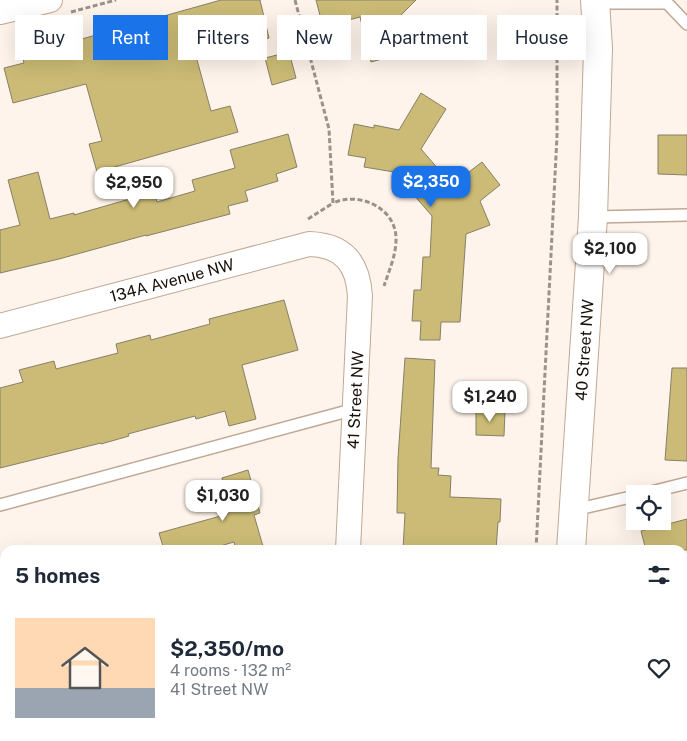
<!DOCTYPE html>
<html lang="en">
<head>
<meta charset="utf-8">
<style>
  body { margin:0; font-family:"Public Sans",sans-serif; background:#f6f6f7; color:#1f2937; height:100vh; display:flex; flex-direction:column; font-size:19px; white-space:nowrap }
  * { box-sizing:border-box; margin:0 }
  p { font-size:16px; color:#747a83 }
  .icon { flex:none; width:28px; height:28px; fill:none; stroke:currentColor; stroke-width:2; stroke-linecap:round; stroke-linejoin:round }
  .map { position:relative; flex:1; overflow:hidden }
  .side { position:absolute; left:0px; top:545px; width:688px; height:196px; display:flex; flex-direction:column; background:#fff; border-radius:15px 15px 0 0; box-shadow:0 5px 20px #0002 }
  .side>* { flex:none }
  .guide { position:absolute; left:15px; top:15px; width:658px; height:45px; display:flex; gap:10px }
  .tools { position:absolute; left:626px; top:485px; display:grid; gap:10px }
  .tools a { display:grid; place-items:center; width:45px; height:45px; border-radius:0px; background:#fff; box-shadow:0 5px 20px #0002; font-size:25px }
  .price { position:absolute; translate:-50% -42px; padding:0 11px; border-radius:10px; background:#fff; color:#222; font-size:16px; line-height:32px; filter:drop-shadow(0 1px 2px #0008) }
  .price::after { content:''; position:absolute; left:50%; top:30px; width:15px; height:11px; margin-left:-8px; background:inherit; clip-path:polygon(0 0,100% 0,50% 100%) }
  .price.on { background:#1a73e8; color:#fff }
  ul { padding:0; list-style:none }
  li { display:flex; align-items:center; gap:15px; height:125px; padding:0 15px }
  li+li { border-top:1px solid #e0e1e3 }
  li span { display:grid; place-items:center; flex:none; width:140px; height:100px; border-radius:0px; color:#555 }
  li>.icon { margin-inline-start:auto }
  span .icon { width:60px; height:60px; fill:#fffc; stroke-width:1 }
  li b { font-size:21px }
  h2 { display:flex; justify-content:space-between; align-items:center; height:60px; padding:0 15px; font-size:21px }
  .tag { padding:0 18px; border-radius:0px; background:#fff; box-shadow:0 5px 20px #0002; font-size:18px; line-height:45px }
  .tag.on { background:#1a73e8; color:#fff }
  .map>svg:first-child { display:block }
  .building { fill:#cbbb76; stroke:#868065 }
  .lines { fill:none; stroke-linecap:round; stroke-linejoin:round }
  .service-casing { stroke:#c0a894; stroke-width:14 }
  .minor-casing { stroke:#c0a894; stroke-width:26 }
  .tertiary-casing { stroke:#c0a894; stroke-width:30 }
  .path { stroke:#9b928a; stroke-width:3; stroke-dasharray:5 2.5; stroke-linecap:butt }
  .service { stroke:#fff; stroke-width:11 }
  .minor { stroke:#fff; stroke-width:24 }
  .tertiary { stroke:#fff; stroke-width:28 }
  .labels { text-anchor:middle; stroke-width:4; stroke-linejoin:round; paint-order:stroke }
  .street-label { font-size:16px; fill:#160e07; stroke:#fff }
</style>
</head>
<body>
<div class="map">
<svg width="687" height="741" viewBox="0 0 687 741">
  <rect width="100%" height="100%" fill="#fef4eb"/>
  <path class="building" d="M 221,0 L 260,0 L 269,38 L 233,47 L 231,39 L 194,49 L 211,111 L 230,106 L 238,132 L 97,172 L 89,144 L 102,141 L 86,84 L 13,103 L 4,68 L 24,63 L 21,52 L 46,46 L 46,49 Z
    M 316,0 L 416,0 L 398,18 L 408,52 L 371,62 L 360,17 L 323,27 Z
    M 289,52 L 296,78 L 272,85 L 265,58 Z
    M 421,93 L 446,109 L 421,149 L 452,185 L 482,162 L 500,185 L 480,201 L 490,225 L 466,234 L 460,322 L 441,322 L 440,340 L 420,340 L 421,321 L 412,321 L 414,290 L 421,290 L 423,257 L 430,257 L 432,216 L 394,172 L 364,167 L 366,158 L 348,155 L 354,124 L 374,128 L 374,125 L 399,130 Z
    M 288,134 L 297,167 L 276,174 L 278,181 L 245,191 L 248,201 L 228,206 L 230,214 L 146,236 L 146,235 L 59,259 L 0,273 L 0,230 L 20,225 L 8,180 L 38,172 L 50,219 L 74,213 L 74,215 L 154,192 L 157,202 L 195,191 L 192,180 L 235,168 L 230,150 Z
    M 658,135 L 687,135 L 687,175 L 658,174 Z
    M 284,300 L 298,350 L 242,365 L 256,419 L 229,426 L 225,411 L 196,419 L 195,416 L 128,434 L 129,436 L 101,444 L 101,443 L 0,468 L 0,388 L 23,382 L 19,370 L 54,361 L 56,369 L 118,353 L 116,344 L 150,335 L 151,340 L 210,324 L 209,319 Z
    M 405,358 L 435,360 L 431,468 L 439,468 L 438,475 L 451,476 L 450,497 L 501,499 L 500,522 L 498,522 L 496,550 L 403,550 L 405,513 L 397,513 L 398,458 Z
    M 672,368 L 687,368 L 687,461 L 665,460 Z
    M 476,409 L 505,411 L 504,436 L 476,435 Z
    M 248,470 L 260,513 L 254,515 L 264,550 L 236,550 L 234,542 L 206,550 L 164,550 L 159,533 L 228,514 L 220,488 L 224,488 L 222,478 Z
    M 687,519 L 687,550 L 646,550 L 641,531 Z"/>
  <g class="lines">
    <defs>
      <path id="service" d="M 596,3 L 667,3 L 687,24
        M 593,217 L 687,215
        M 643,494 L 687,483
        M 0,505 L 355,409
        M 574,510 L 635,496
        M 0,588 L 5,608"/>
      <path id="minor" d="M 0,12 L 50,0
        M 0,326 L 309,244 C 343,245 358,263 360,296 L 348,550"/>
      <path id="tertiary" d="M 571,550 L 593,217 L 598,48 L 595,0
        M 682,635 L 687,635
        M 0,697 L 5,696
        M 559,741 L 560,736"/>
    </defs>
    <use href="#service" class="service-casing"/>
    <use href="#minor" class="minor-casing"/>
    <use href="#tertiary" class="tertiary-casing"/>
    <path class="path" d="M 295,0 L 329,129 L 333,203 C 359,191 397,208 396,240 C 396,255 389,271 384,286
      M 71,12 L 116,0
      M 308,219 L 333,203
      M 536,550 L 557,136 L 557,0
      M 329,736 L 330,741
      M 600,741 L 600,736"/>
    <use href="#service" class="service"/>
    <use href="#minor" class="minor"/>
    <use href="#tertiary" class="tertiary"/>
  </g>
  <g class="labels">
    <g class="street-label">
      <text transform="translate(172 280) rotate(-15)" y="6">134A Avenue NW</text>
      <text transform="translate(584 350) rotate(-86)" y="6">40 Street NW</text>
      <text transform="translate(355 400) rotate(-87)" y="6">41 Street NW</text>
    </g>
  </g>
</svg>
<div class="tools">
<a><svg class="icon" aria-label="locate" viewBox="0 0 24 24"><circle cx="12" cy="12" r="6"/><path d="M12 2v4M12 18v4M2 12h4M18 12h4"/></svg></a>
</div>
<b class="price on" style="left:431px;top:208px">$2,350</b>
<b class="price" style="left:134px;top:209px">$2,950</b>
<b class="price" style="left:610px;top:275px">$2,100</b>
<b class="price" style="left:490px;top:423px">$1,240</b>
<b class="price" style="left:223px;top:522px">$1,030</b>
<div class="guide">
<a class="tag">Buy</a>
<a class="tag on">Rent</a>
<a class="tag">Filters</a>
<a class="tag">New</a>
<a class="tag">Apartment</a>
<a class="tag">House</a>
</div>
<section class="side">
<h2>5 homes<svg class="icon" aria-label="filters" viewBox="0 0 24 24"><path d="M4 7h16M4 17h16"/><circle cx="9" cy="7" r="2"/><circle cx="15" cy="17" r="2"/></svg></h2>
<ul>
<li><span style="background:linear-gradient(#ffd9b3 70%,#9aa5b1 0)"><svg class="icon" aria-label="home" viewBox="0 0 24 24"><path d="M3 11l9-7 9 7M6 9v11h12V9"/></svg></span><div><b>$2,350/mo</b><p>4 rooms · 132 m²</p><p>41 Street NW</p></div><svg class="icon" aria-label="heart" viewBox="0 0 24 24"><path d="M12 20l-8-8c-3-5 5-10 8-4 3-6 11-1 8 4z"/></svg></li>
</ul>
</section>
</div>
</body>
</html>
